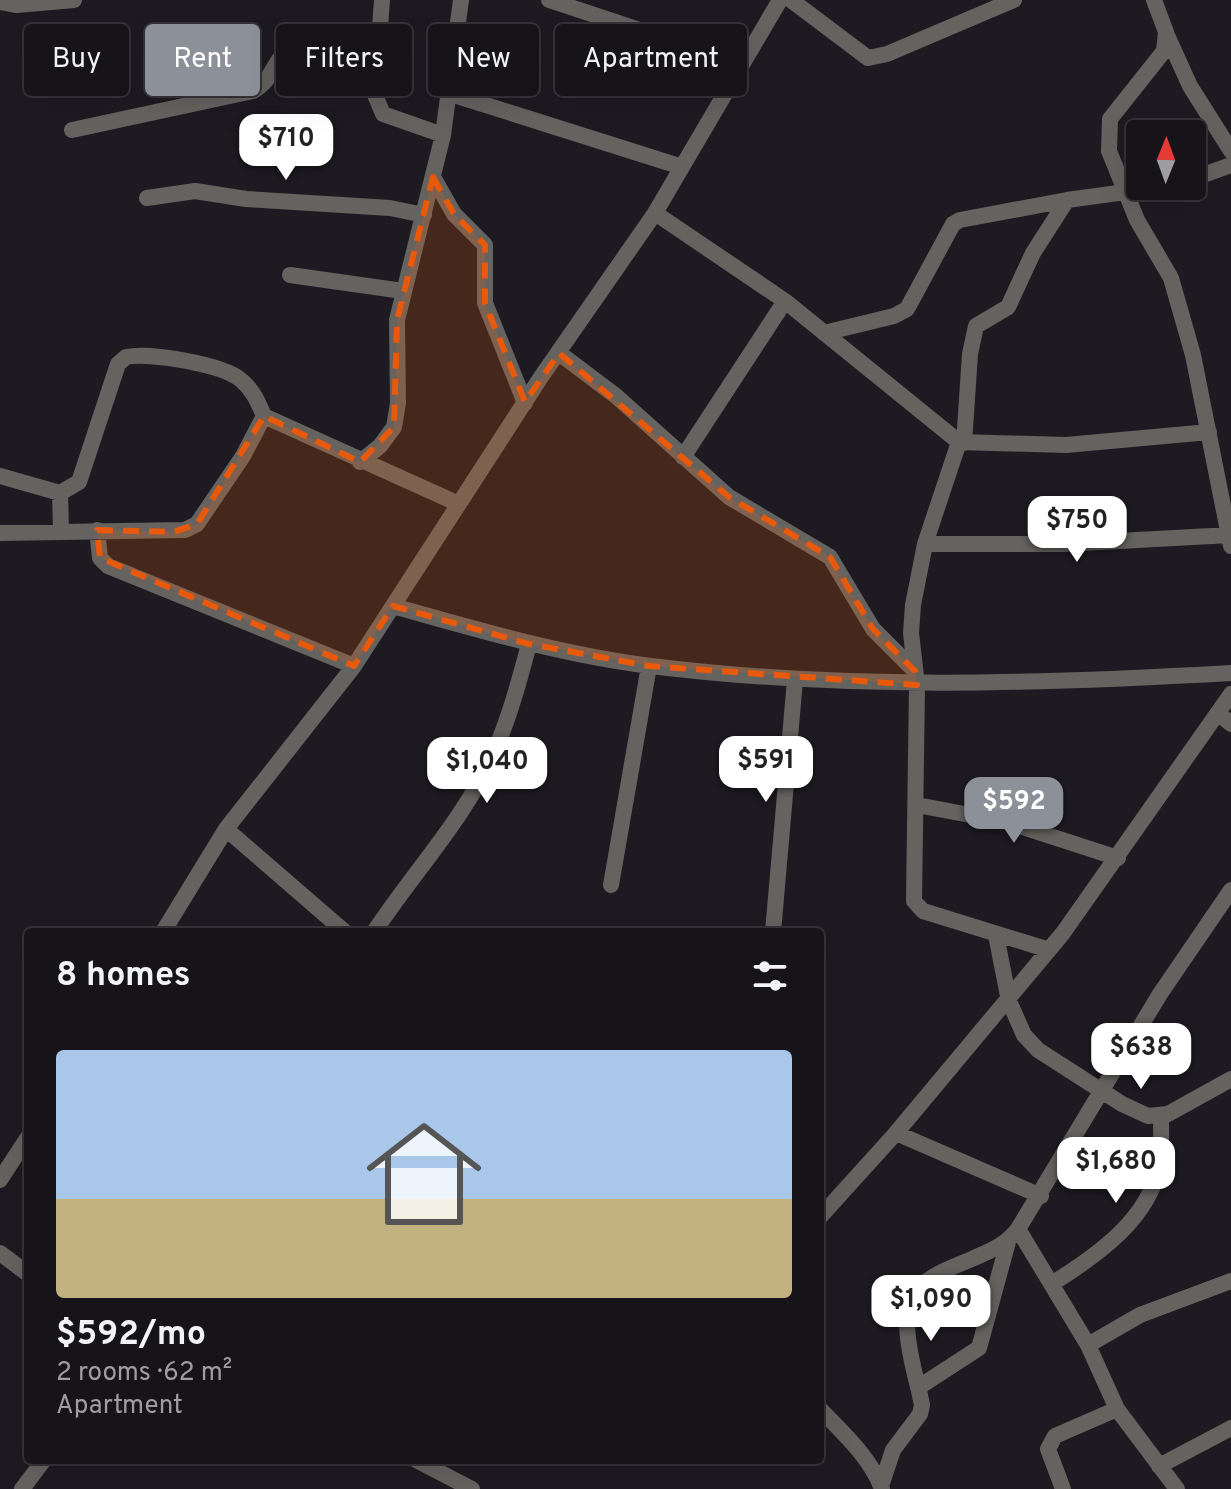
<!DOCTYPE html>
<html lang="en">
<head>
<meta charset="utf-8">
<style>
  body { margin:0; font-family:Overpass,sans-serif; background:#232126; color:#f1f3f6; height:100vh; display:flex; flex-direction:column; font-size:30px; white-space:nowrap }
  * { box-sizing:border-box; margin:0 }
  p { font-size:26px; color:#9e9ea2 }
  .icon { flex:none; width:44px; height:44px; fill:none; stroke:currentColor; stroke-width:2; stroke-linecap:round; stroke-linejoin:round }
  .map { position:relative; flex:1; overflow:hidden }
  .drawer { position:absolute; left:24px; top:928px; width:800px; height:536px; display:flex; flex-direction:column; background:#161419; border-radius:8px; box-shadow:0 8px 32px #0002,0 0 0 2px #353338 }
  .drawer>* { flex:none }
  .guide { position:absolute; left:24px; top:24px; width:800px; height:72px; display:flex; gap:16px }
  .needle { width:52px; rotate:1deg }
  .tools { position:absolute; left:1126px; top:120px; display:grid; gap:16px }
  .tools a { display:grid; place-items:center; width:80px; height:80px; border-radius:8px; background:#161419; box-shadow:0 8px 32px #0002,0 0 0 2px #353338; font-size:40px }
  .price { position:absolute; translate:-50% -68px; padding:0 18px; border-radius:16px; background:#fff; color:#222; font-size:26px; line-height:52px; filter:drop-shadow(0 2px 4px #0008) }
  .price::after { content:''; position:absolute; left:50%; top:48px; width:24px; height:18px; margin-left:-12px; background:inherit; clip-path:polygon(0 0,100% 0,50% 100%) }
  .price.selected { background:#8c9099; color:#fff }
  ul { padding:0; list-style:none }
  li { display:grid; align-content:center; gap:16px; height:424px; padding:0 32px }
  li+li { border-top:2px solid #353338 }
  li span { display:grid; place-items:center; height:248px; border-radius:8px; color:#555 }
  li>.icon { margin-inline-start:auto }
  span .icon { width:144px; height:144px; fill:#fffc; stroke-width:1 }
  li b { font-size:34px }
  h2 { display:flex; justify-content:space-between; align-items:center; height:96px; padding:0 32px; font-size:34px }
  .pill { padding:0 28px; border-radius:8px; background:#161419; box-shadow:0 8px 32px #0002,0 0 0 2px #353338; font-size:28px; line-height:72px }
  .pill.selected { background:#8c9099; color:#fff }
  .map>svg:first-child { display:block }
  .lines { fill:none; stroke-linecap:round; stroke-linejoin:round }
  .minor { stroke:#656360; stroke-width:16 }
  .marked { fill:#e8590c; fill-opacity:0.2; stroke:#e8590c; stroke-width:6; stroke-dasharray:16 10; stroke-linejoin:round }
</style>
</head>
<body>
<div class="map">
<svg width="1231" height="1489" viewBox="0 0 1231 1489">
  <rect width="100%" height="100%" fill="#1d1b21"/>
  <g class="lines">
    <path class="minor" d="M 382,0 L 375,95 L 383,114 L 443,135
      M 549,0 L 691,47 L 735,73
      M 791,0 L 868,58 L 887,54 L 1014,0
      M 1154,0 L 1166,32 L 1164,51 L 1110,119 L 1109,151 L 1137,220 L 1171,278 L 1193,355 L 1231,546
      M 0,2 L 17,5 L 74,0
      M 1166,33 L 1190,86 L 1231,151
      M 451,94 L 682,167
      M 72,130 L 253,91 C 275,78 271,63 288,50 L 378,34
      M 433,177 L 454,214 L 485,245 L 485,303 L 525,403
      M 1192,179 L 1231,165
      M 147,198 L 195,191 L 246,199 L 390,208 L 424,215
      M 655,213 L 785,301 L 959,442 L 925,544 L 913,605 L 911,633 L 917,685 L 914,901 L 923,911 L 1046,949
      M 290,275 L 403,291
      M 824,333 L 894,316 L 907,309 L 953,224 L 960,220 L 1067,200
      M 559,353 L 616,396 L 729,497 L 830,557 L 873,629 L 915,671
      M 959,442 L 1066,445 L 1209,432
      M 964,443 L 970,354 L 976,326 L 1008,307 L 1033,253 L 1067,200 L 1169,186
      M 683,457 L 785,301
      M 360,462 L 380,446 L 394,427 L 398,403 L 397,320 L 443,135 L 461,0
      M 0,476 L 60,493 L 79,482 L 118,364 L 126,357 C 149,352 222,364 241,380 C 253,390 258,402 264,416
      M 60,493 L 61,530
      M 97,530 L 100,558 L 108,566 L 354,666
      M 0,533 L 185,530 L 197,524 L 243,456 L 264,416 L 459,504
      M 925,544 L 1063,544 L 1230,535
      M 393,606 C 478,630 563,655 651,666 C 845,690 1037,684 1231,673
      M 1218,713 L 1231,724
      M 917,805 L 1007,822 L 1118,858
      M 226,829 L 345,932
      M 611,885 L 649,666
      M 163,932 L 226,829 L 354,666 L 541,377 L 655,213 L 780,0
      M 374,932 C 413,873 464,819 493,755 C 509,719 519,682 529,644
      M 773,932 L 795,680
      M 996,935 L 1009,1001 L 1024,1035 L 1038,1050 L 1122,1104 L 1148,1116 L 1168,1114 L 1231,1079
      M 896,1133 L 1041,1196
      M 0,1180 L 28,1137
      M 820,1217 L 896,1133 L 1063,933 L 1231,694
      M 0,1253 L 28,1274
      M 1053,1283 C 1096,1256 1150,1219 1159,1165 C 1162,1149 1161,1131 1161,1115
      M 1088,1345 L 1140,1315 L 1231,1281
      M 919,1387 L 979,1348 L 1008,1242
      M 820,1409 C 842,1432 871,1458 882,1489
      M 416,1460 L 472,1489
      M 1159,1466 L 1231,1428
      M 881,1486 L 893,1450 L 920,1414 L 922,1405 C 916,1371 892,1313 922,1285 C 935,1273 956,1266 972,1259 C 990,1251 1006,1245 1018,1229
      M 22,1489 L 44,1460
      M 1063,1489 L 1048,1449 L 1055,1436 L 1117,1409
      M 1177,1489 L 1117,1409 L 1088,1345 L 1018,1229 L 1160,994 L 1231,890"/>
  </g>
  <path class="marked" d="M 433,177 L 454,214 L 485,245 L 485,303 L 525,402 L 559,353 L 729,497 L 830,557 L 873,629 L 915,671 L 917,685 L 649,666 L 529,644 L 393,606 L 354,666 L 100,558 L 97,530 L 173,532 L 197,524 L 264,416 L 360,462 L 394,427 L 397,320 Z"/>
</svg>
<div class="tools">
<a><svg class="needle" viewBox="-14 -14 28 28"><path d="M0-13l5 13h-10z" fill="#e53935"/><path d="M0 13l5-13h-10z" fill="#9e9ea2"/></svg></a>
</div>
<b class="price" style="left:286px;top:182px">$710</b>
<b class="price" style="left:1077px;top:564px">$750</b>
<b class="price" style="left:766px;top:804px">$591</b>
<b class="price" style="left:487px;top:805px">$1,040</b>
<b class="price selected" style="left:1014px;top:845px">$592</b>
<b class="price" style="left:1141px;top:1091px">$638</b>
<b class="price" style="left:1116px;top:1205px">$1,680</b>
<b class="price" style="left:931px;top:1343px">$1,090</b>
<div class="guide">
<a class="pill">Buy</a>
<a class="pill selected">Rent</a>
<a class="pill">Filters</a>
<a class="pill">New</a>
<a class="pill">Apartment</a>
</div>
<section class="drawer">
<h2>8 homes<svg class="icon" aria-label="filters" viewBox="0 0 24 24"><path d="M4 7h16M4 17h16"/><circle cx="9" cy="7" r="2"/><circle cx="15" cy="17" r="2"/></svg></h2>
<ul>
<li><span style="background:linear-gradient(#a9c7e8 60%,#c2b280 0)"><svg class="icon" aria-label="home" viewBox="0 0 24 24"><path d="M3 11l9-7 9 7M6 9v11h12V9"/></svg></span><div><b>$592/mo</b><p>2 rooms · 62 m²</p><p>Apartment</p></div></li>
</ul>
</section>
</div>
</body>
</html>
